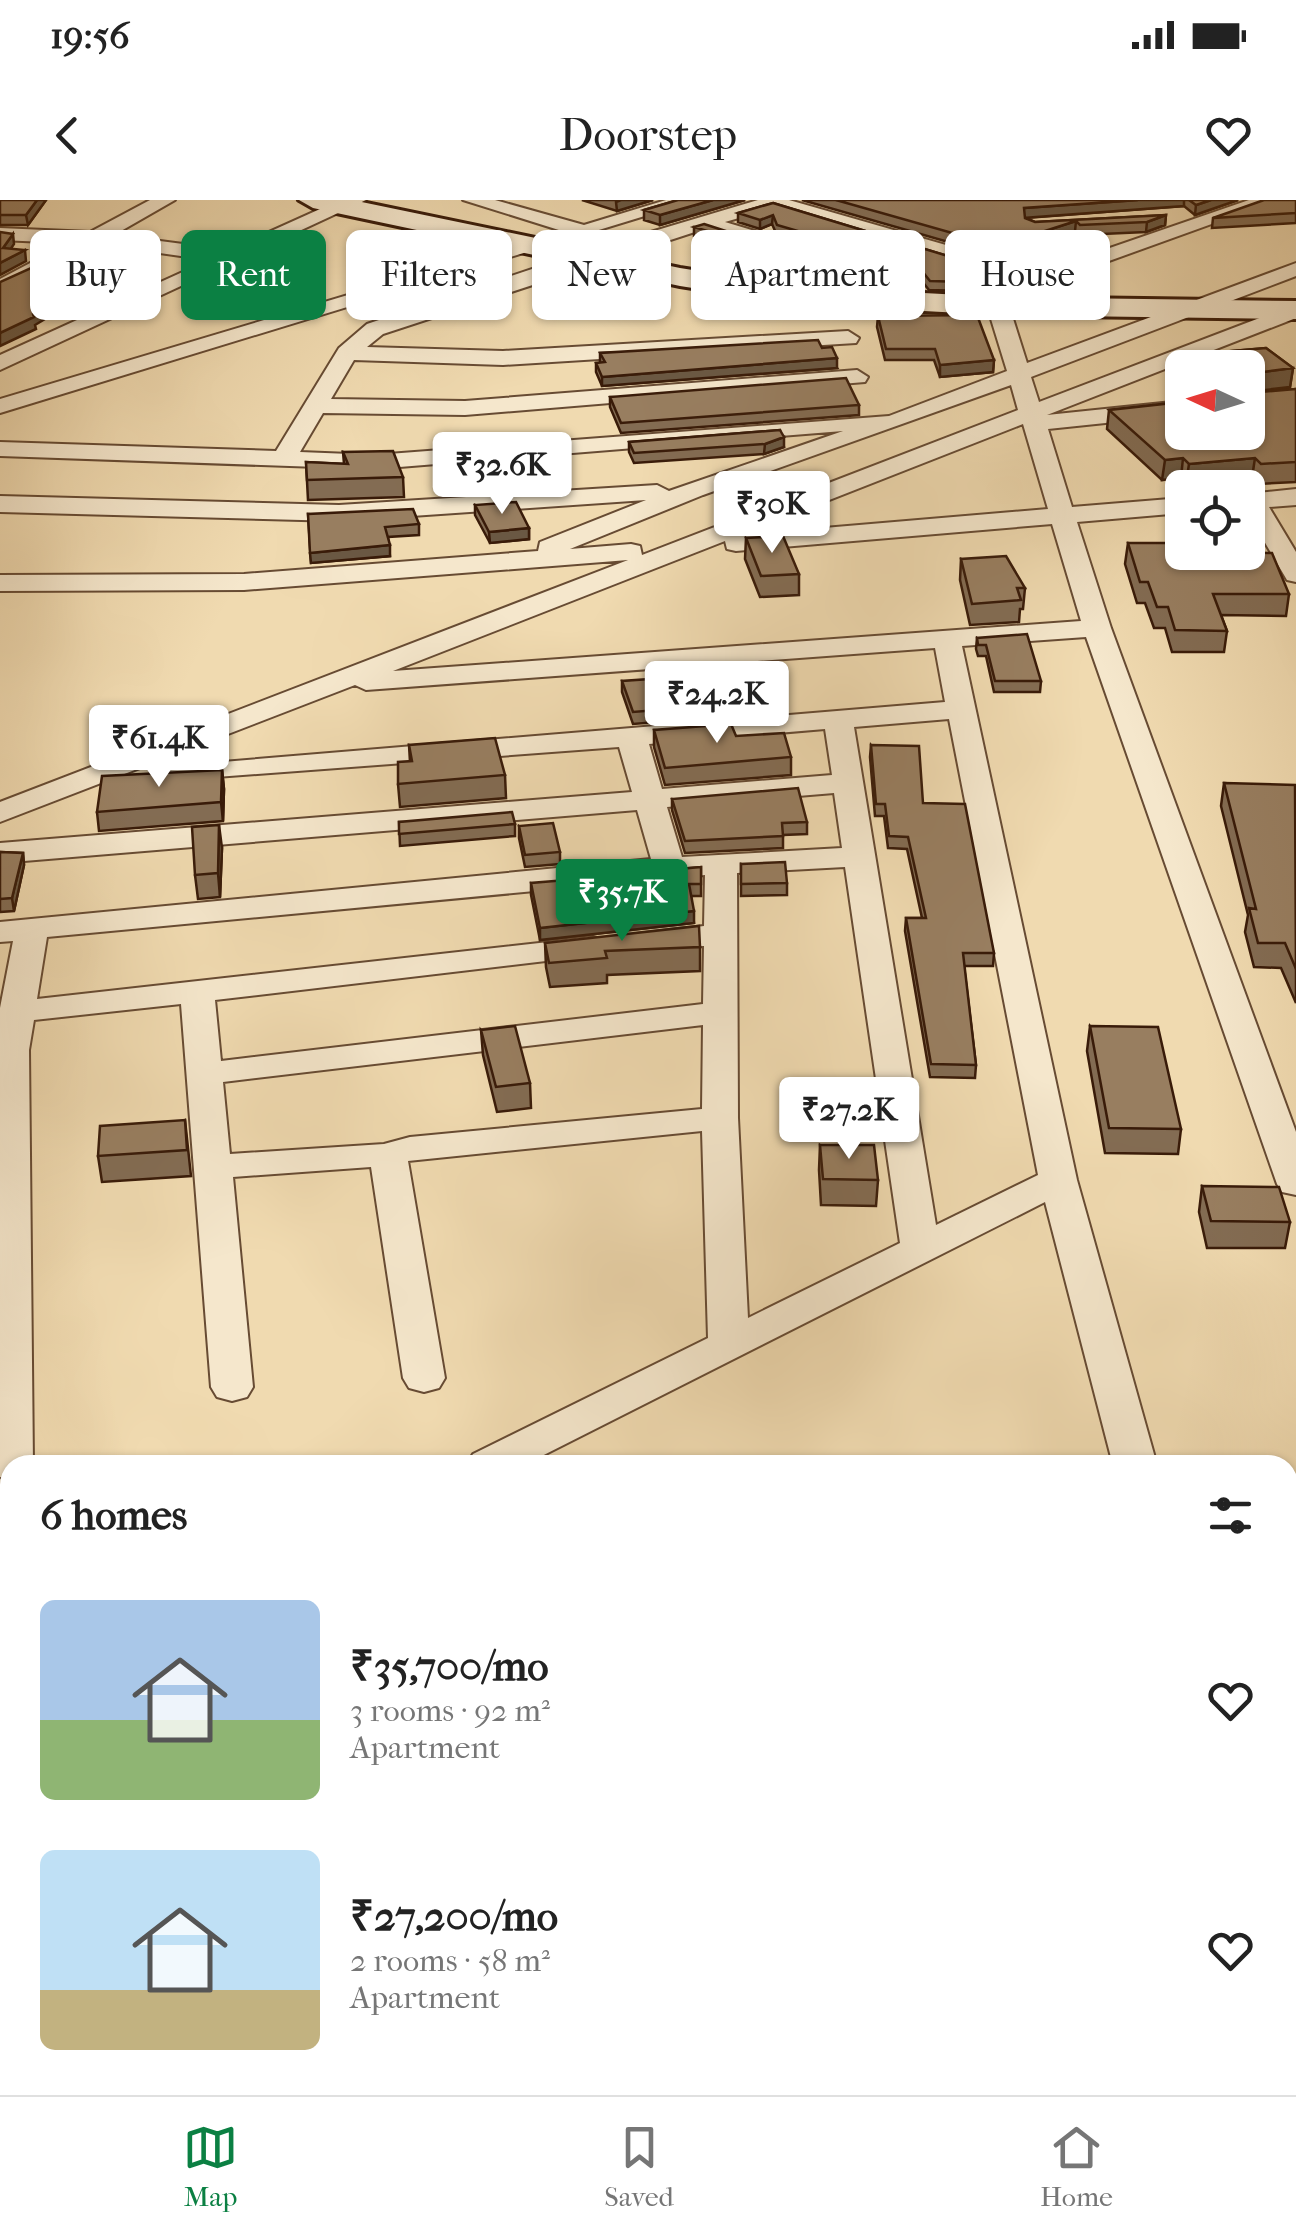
<!DOCTYPE html>
<html lang="en">
<head>
<meta charset="utf-8">
<style>
  body { margin:0; font-family:"IM FELL French Canon",serif; background:#f6f6f6; color:#222; height:100vh; display:flex; flex-direction:column; font-size:38px; white-space:nowrap }
  * { box-sizing:border-box; margin:0 }
  p { font-size:32px; color:#767676 }
  .icon { flex:none; width:55px; height:55px; fill:none; stroke:currentColor; stroke-width:2; stroke-linecap:round; stroke-linejoin:round }
  .map { position:relative; flex:1; overflow:hidden }
  .details { position:absolute; left:0px; top:1255px; width:1298px; height:640px; display:flex; flex-direction:column; background:#fff; border-radius:30px 30px 0 0; box-shadow:0 2px 8px #0004 }
  .details>* { flex:none }
  .top-card { position:absolute; left:30px; top:30px; width:1238px; height:90px; display:flex; gap:20px }
  .needle { width:65px; rotate:274deg }
  .buttons { position:absolute; left:1165px; top:150px; display:grid; gap:20px }
  .buttons a { display:grid; place-items:center; width:100px; height:100px; border-radius:15px; background:#fff; box-shadow:0 2px 8px #0004; font-size:50px }
  .price { position:absolute; translate:-50% -85px; padding:0 22px; border-radius:10px; background:#fff; color:#222; font-size:32px; line-height:65px; filter:drop-shadow(0 2px 5px #0008) }
  .price::after { content:''; position:absolute; left:50%; top:60px; width:30px; height:22px; margin-left:-15px; background:inherit; clip-path:polygon(0 0,100% 0,50% 100%) }
  .price.on { background:#0b8043; color:#fff }
  ul { padding:0; list-style:none }
  li { display:flex; align-items:center; gap:30px; height:250px; padding:0 40px }
  li span { display:grid; place-items:center; flex:none; width:280px; height:200px; border-radius:15px; color:#555 }
  li>.icon { margin-inline-start:auto }
  span .icon { width:120px; height:120px; fill:#fffc; stroke-width:1 }
  li b { font-size:42px }
  h2 { display:flex; justify-content:space-between; align-items:center; height:120px; padding:0 40px; font-size:42px }
  .tag { padding:0 35px; border-radius:15px; background:#fff; box-shadow:0 2px 8px #0004; font-size:35px; line-height:90px }
  .tag.on { background:#0b8043; color:#fff }
  .status { display:flex; justify-content:space-between; align-items:center; height:70px; padding:0 50px; background:#fff; direction:ltr }
  .status svg { height:28px; fill:currentColor }
  header { display:flex; justify-content:space-between; align-items:center; height:130px; padding:0 40px; background:#fff; font-size:45px; font-weight:600 }
  .menu { display:flex; justify-content:space-around; align-items:center; height:140px; border-top:2px solid #e0e0e0; background:#fff; font-size:28px; color:#767676 }
  .menu a { display:grid; justify-items:center; gap:5px }
  .menu .on { color:#0b8043 }
  .map>svg:first-child { display:block }
  .lines { fill:none; stroke-linecap:round; stroke-linejoin:round }
  .minor-casing { stroke:#674b33; stroke-width:4 }
  .secondary-casing { stroke:#391b09; stroke-width:6 }
  .minor { fill:#f5e7cc; fill-rule:evenodd }
  .secondary { fill:#f5e7cc; fill-rule:evenodd }
  .wall { fill:#836c53; stroke:#391b09; stroke-width:2.5 }
  .shaded-wall { fill:#6a5843; stroke:#391b09; stroke-width:2.5 }
  .building { fill:#987e60; stroke:#391b09; stroke-width:2.5 }
</style>
</head>
<body>
<div class="status"><b>19:56</b><svg viewBox="0 0 49 12"><path d="M0 12V9h3v3zM5 12V6h3v6zM10 12V3h3v9zM15 12V0h3v12zM26 1h20v11H26zM47 4h2v5h-2z"/></svg></div>
<header><svg class="icon" aria-label="back" viewBox="0 0 24 24"><path d="M15 5l-7 7 7 7"/></svg>Doorstep<svg class="icon" aria-label="heart" viewBox="0 0 24 24"><path d="M12 20l-8-8c-3-5 5-10 8-4 3-6 11-1 8 4z"/></svg></header>
<div class="map">
<svg width="1296" height="1895" viewBox="0 0 1296 1895">
  <rect width="100%" height="100%" fill="#f0dab0"/>
  <filter id="stains"><feTurbulence type="fractalNoise" baseFrequency=".002" numOctaves="4"/><feColorMatrix values="0 0 0 0 .2 0 0 0 0 .09 0 0 0 0 .02 0 0 0 .5 -.17"/></filter>
  <radialGradient id="worn" r=".72"><stop offset=".6" stop-color="#630" stop-opacity="0"/><stop offset="1" stop-color="#630" stop-opacity=".3"/></radialGradient>
  <g class="lines">
    <defs>
      <path id="minor" d="M 150,0 L 175,0 L 114,35 L 229,50 L 340,0 L 366,0 L 0,170 L 0,155 L 209,60 L 96,44 L 0,93 L 0,79 L 68,43 L 0,40 L 0,28 L 90,32 Z
        M 463,0 L 495,0 L 584,25 L 666,0 L 697,0 L 0,213 L 0,199 L 562,31 Z
        M 758,0 L 789,0 L 1040,72 L 1249,0 L 1278,0 L 1048,83 L 1009,106 L 1027,163 L 1296,63 L 1296,76 L 1031,177 L 1039,202 L 1296,104 L 1296,118 L 1047,215 L 1182,201 L 1182,215 L 1048,229 L 1072,307 L 1182,298 L 1182,313 L 1077,322 L 1111,428 L 1296,932 L 1296,995 L 1282,992 L 1277,984 L 1086,437 L 962,446 L 1077,980 L 1157,1265 L 1113,1265 L 1045,1002 L 524,1265 L 466,1265 L 473,1254 L 708,1138 L 702,931 L 408,961 L 445,1178 L 439,1188 L 424,1192 L 409,1188 L 403,1178 L 371,967 L 233,977 L 253,1187 L 247,1197 L 232,1201 L 217,1197 L 211,1187 L 181,804 L 34,820 L 29,850 L 33,1265 L 10,1265 L 10,1280 L 0,1277 L 0,808 L 13,741 L 0,742 L 0,722 L 651,659 L 637,610 L 0,663 L 0,643 L 632,592 L 619,547 L 163,581 L 159,575 L 174,566 L 945,502 L 935,448 L 366,490 L 355,485 L 0,622 L 0,602 L 628,360 L 244,390 L 0,391 L 0,375 L 244,374 L 538,351 L 540,342 L 646,300 L 339,321 L 0,312 L 0,296 L 339,305 L 657,285 L 669,291 L 843,231 L 375,269 L 0,256 L 0,242 L 276,251 L 339,148 L 367,124 L 577,54 ZM 773,8 L 1022,80 L 997,91 L 987,106 L 1007,171 L 889,216 L 375,255 L 300,252 L 323,213 L 465,215 L 865,182 L 868,177 L 857,170 L 465,201 L 331,199 L 354,160 L 503,165 L 856,143 L 859,138 L 848,131 L 503,151 L 367,147 L 383,134 L 704,29 L 899,87 L 906,107 L 922,107 L 925,102 L 916,79 L 725,22 ZM 1011,185 L 1018,210 L 642,355 L 640,346 L 631,344 L 570,349 L 703,295 ZM 1023,224 L 1048,309 L 740,335 ZM 1052,324 L 1081,421 L 393,471 L 725,341 L 727,349 L 736,351 ZM 949,519 L 1038,975 L 936,1025 L 854,527 ZM 825,529 L 832,575 L 662,589 L 649,544 ZM 834,593 L 842,648 L 682,657 L 667,607 ZM 845,667 L 900,1043 L 748,1118 L 738,918 L 737,673 ZM 705,675 L 704,726 L 636,734 L 631,741 L 636,748 L 704,746 L 703,804 L 221,861 L 215,800 L 605,754 L 610,747 L 605,740 L 593,737 L 37,799 L 47,737 ZM 703,825 L 702,909 L 410,937 L 384,944 L 230,954 L 223,882 Z
        M 1296,289 L 1296,305 L 1269,307 L 1296,352 L 1296,382 L 1287,380 L 1248,314 L 1248,294 Z
        M 1296,1372 L 1296,1406 L 1288,1407 L 1288,1374 Z"/>
      <path id="secondary" d="M 299,0 L 352,0 L 680,68 L 794,86 L 998,97 L 1296,101 L 1296,119 L 998,115 L 794,104 L 680,86 L 313,8 Z"/>
    </defs>
    <use href="#minor" class="minor-casing"/>
    <use href="#secondary" class="secondary-casing"/>
    <use href="#minor" class="minor"/>
    <use href="#secondary" class="secondary"/>
  </g>
  <path class="wall" d="M 0,0 L 46,0 L 28,25 L 0,25 Z
    M 582,0 L 653,0 L 617,11 Z
    M 678,0 L 745,0 L 660,25 L 644,20 L 644,10 Z
    M 802,0 L 1238,0 L 1195,15 L 1184,6 L 1025,18 L 1035,22 L 1166,15 L 1165,25 L 1146,32 L 1080,35 L 1075,31 L 997,56 Z
    M 1296,0 L 1296,23 L 1212,28 L 1213,18 Z
    M 773,3 L 994,70 L 994,79 L 964,91 L 929,90 L 917,75 L 776,33 L 772,24 L 760,29 L 738,22 L 738,13 Z
    M 694,27 L 729,32 L 729,40 L 719,44 L 694,36 Z
    M 878,116 L 994,160 L 993,172 L 940,177 L 934,160 L 885,160 L 877,127 Z
    M 822,148 L 837,168 L 602,186 L 596,172 L 596,163 L 600,163 L 600,153 Z
    M 1266,148 L 1293,168 L 1290,187 L 1248,193 L 1296,189 L 1296,282 L 1258,284 L 1252,278 L 1186,284 L 1181,278 L 1162,280 L 1107,229 L 1109,210 L 1182,202 L 1182,232 L 1248,232 L 1248,168 L 1186,168 L 1187,155 Z
    M 610,197 L 859,205 L 859,215 L 621,233 L 610,207 Z
    M 780,230 L 784,247 L 764,254 L 634,263 L 629,252 L 629,242 Z
    M 343,252 L 403,277 L 404,297 L 308,300 L 306,262 L 344,264 Z
    M 475,305 L 529,328 L 529,339 L 490,343 L 475,315 Z
    M 308,314 L 419,324 L 419,335 L 388,337 L 390,356 L 311,363 Z
    M 746,338 L 799,374 L 799,395 L 760,397 L 745,359 Z
    M 1128,343 L 1182,352 L 1289,394 L 1286,416 L 1221,415 L 1227,431 L 1224,452 L 1172,452 L 1165,428 L 1154,428 L 1145,403 L 1137,403 L 1125,364 Z
    M 961,359 L 1025,388 L 1023,409 L 1020,409 L 1019,422 L 970,425 L 960,380 Z
    M 977,438 L 1041,481 L 1040,492 L 994,492 L 986,456 L 978,456 L 976,449 Z
    M 622,481 L 721,505 L 721,517 L 633,524 L 622,492 Z
    M 654,530 L 736,536 L 791,557 L 791,575 L 665,585 L 654,547 Z
    M 409,545 L 505,575 L 506,598 L 400,607 L 398,584 L 410,562 Z
    M 871,545 L 923,603 L 994,753 L 993,766 L 964,766 L 976,865 L 975,878 L 930,877 L 905,731 L 906,718 L 922,718 L 907,649 L 888,648 L 884,616 L 875,616 L 870,557 Z
    M 222,570 L 224,589 L 223,621 L 99,631 L 97,612 Z
    M 1224,583 L 1296,589 L 1296,803 L 1281,768 L 1254,767 L 1245,732 L 1248,715 L 1221,606 Z
    M 672,599 L 807,622 L 807,634 L 783,635 L 783,648 L 685,653 L 672,610 Z
    M 399,622 L 515,624 L 515,636 L 400,646 Z
    M 519,626 L 560,652 L 560,664 L 525,667 L 519,638 Z
    M 222,648 L 220,697 L 198,699 L 195,675 Z
    M 0,652 L 23,653 L 24,665 L 14,711 L 0,712 Z
    M 741,664 L 787,683 L 787,695 L 741,696 Z
    M 701,667 L 701,696 L 691,696 L 694,723 L 540,740 L 531,695 L 531,683 L 569,693 L 667,685 L 667,670 Z
    M 545,743 L 700,747 L 700,771 L 607,775 L 607,783 L 550,787 L 546,767 Z
    M 1090,826 L 1181,929 L 1178,954 L 1105,953 L 1087,851 Z
    M 481,830 L 530,883 L 531,908 L 497,912 L 483,855 Z
    M 185,920 L 191,976 L 102,982 L 98,956 Z
    M 820,945 L 878,980 L 876,1006 L 821,1005 L 819,970 Z
    M 1202,986 L 1290,1022 L 1285,1048 L 1207,1048 L 1199,1012 Z"/>
  <path class="shaded-wall" d="M 37,0 L 46,0 L 28,25 L 26,15 Z
    M 621,0 L 653,0 L 617,11 L 616,2 Z
    M 713,0 L 745,0 L 660,25 L 660,15 Z
    M 1138,0 L 1184,0 L 1184,6 L 1023,18 L 1024,8 Z
    M 1211,0 L 1238,0 L 1195,15 L 1196,5 Z
    M 773,15 L 772,24 L 760,29 L 760,20 Z
    M 1166,15 L 1165,25 L 1146,32 L 1147,22 Z
    M 1076,21 L 1075,31 L 997,56 L 998,46 Z
    M 729,32 L 729,40 L 719,44 L 720,35 Z
    M 13,34 L 14,44 L 4,59 L 3,48 Z
    M 25,50 L 26,61 L 0,75 L 0,63 Z
    M 124,60 L 125,71 L 35,125 L 36,129 L 0,146 L 0,133 Z
    M 994,70 L 994,79 L 964,91 L 965,82 Z
    M 837,158 L 837,168 L 602,186 L 602,177 Z
    M 994,160 L 993,172 L 940,177 L 940,165 Z
    M 1293,168 L 1290,187 L 1248,192 L 1248,174 Z
    M 784,237 L 784,247 L 764,254 L 765,244 Z
    M 1183,258 L 1181,278 L 1162,280 L 1165,260 Z
    M 1255,258 L 1252,278 L 1186,284 L 1189,264 Z
    M 529,328 L 529,339 L 490,343 L 489,332 Z
    M 390,345 L 390,356 L 311,363 L 310,353 Z
    M 222,570 L 224,589 L 223,621 L 221,602 Z
    M 219,625 L 222,648 L 220,697 L 218,673 Z
    M 23,653 L 24,665 L 14,711 L 12,698 Z
    M 694,711 L 694,723 L 540,740 L 540,728 Z"/>
  <path class="building" d="M 0,0 L 37,0 L 26,15 L 0,15 Z
    M 678,0 L 713,0 L 660,15 L 644,10 Z
    M 836,0 L 1138,0 L 1024,8 L 1025,18 L 1035,22 L 1166,15 L 1147,22 L 1080,25 L 1076,21 L 998,46 Z
    M 1189,0 L 1211,0 L 1196,5 Z
    M 1264,0 L 1296,0 L 1296,13 L 1213,18 Z
    M 773,3 L 994,70 L 965,82 L 930,81 L 918,66 L 777,25 L 773,15 L 760,20 L 738,13 Z
    M 704,24 L 729,32 L 720,35 L 694,27 Z
    M 0,32 L 13,34 L 3,48 L 25,50 L 0,63 Z
    M 62,54 L 124,60 L 33,114 L 34,117 L 0,133 L 0,82 Z
    M 977,115 L 994,160 L 940,165 L 935,149 L 886,149 L 878,116 Z
    M 818,140 L 822,148 L 832,147 L 837,158 L 602,177 L 596,163 L 605,162 L 600,153 Z
    M 1266,148 L 1293,168 L 1248,174 L 1248,193 L 1296,189 L 1296,262 L 1261,264 L 1255,258 L 1189,264 L 1183,258 L 1165,260 L 1109,210 L 1182,202 L 1182,232 L 1248,232 L 1248,168 L 1201,168 L 1187,155 Z
    M 846,178 L 859,205 L 621,223 L 610,197 Z
    M 780,230 L 784,237 L 765,244 L 634,253 L 629,242 Z
    M 393,251 L 403,277 L 307,280 L 306,262 L 348,264 L 343,252 Z
    M 516,302 L 529,328 L 489,332 L 475,305 Z
    M 413,309 L 419,324 L 385,327 L 390,345 L 310,353 L 308,314 Z
    M 783,336 L 799,374 L 761,376 L 746,338 Z
    M 1128,343 L 1182,343 L 1182,352 L 1272,353 L 1289,394 L 1213,394 L 1227,431 L 1175,430 L 1168,407 L 1157,407 L 1148,382 L 1140,382 Z
    M 1006,356 L 1025,388 L 1017,388 L 1021,400 L 972,404 L 961,359 Z
    M 1027,434 L 1041,481 L 995,481 L 986,445 L 978,445 L 977,438 Z
    M 708,475 L 721,505 L 633,512 L 622,481 Z
    M 731,524 L 736,536 L 784,533 L 791,557 L 665,568 L 654,530 Z
    M 495,538 L 505,575 L 398,584 L 398,562 L 412,561 L 409,545 Z
    M 871,545 L 919,546 L 923,603 L 965,604 L 994,753 L 963,753 L 976,865 L 931,864 L 906,718 L 926,718 L 908,637 L 889,636 L 885,604 L 876,604 Z
    M 222,570 L 221,602 L 97,612 L 102,576 Z
    M 1224,583 L 1295,585 L 1296,769 L 1285,743 L 1258,743 L 1249,708 L 1256,709 Z
    M 798,588 L 807,622 L 782,623 L 783,636 L 685,641 L 672,599 Z
    M 512,612 L 515,624 L 399,634 L 399,622 Z
    M 553,623 L 560,652 L 525,655 L 519,626 Z
    M 219,625 L 218,673 L 195,675 L 192,627 Z
    M 0,652 L 23,653 L 12,698 L 0,699 Z
    M 785,662 L 787,683 L 741,684 L 741,664 Z
    M 701,667 L 701,684 L 689,684 L 694,711 L 540,728 L 531,683 L 566,680 L 569,693 L 681,684 L 668,684 L 667,670 Z
    M 699,726 L 700,747 L 605,751 L 607,758 L 549,763 L 545,743 Z
    M 515,826 L 530,883 L 496,887 L 481,830 Z
    M 1090,826 L 1158,827 L 1181,929 L 1109,928 Z
    M 185,920 L 187,950 L 98,956 L 100,926 Z
    M 820,945 L 874,945 L 878,980 L 823,979 Z
    M 1202,986 L 1279,987 L 1290,1022 L 1211,1021 Z"/>
  <rect width="100%" height="100%" filter="url(#stains)"/>
  <rect width="100%" height="100%" fill="url(#worn)"/>
</svg>
<div class="buttons">
<a><svg class="needle" viewBox="-14 -14 28 28"><path d="M0-13l5 13h-10z" fill="#e53935"/><path d="M0 13l5-13h-10z" fill="#767676"/></svg></a>
<a><svg class="icon" aria-label="locate" viewBox="0 0 24 24"><circle cx="12" cy="12" r="6"/><path d="M12 2v4M12 18v4M2 12h4M18 12h4"/></svg></a>
</div>
<b class="price" style="left:502px;top:317px">₹32.6K</b>
<b class="price" style="left:772px;top:356px">₹30K</b>
<b class="price" style="left:717px;top:546px">₹24.2K</b>
<b class="price" style="left:159px;top:590px">₹61.4K</b>
<b class="price on" style="left:622px;top:744px">₹35.7K</b>
<b class="price" style="left:849px;top:962px">₹27.2K</b>
<div class="top-card">
<a class="tag">Buy</a>
<a class="tag on">Rent</a>
<a class="tag">Filters</a>
<a class="tag">New</a>
<a class="tag">Apartment</a>
<a class="tag">House</a>
</div>
<section class="details">
<h2>6 homes<svg class="icon" aria-label="filters" viewBox="0 0 24 24"><path d="M4 7h16M4 17h16"/><circle cx="9" cy="7" r="2"/><circle cx="15" cy="17" r="2"/></svg></h2>
<ul>
<li><span style="background:linear-gradient(#a9c7e8 60%,#8fb573 0)"><svg class="icon" aria-label="home" viewBox="0 0 24 24"><path d="M3 11l9-7 9 7M6 9v11h12V9"/></svg></span><div><b>₹35,700/mo</b><p>3 rooms · 92 m²</p><p>Apartment</p></div><svg class="icon" aria-label="heart" viewBox="0 0 24 24"><path d="M12 20l-8-8c-3-5 5-10 8-4 3-6 11-1 8 4z"/></svg></li>
<li><span style="background:linear-gradient(#bfe0f5 70%,#c2b280 0)"><svg class="icon" aria-label="home" viewBox="0 0 24 24"><path d="M3 11l9-7 9 7M6 9v11h12V9"/></svg></span><div><b>₹27,200/mo</b><p>2 rooms · 58 m²</p><p>Apartment</p></div><svg class="icon" aria-label="heart" viewBox="0 0 24 24"><path d="M12 20l-8-8c-3-5 5-10 8-4 3-6 11-1 8 4z"/></svg></li>
</ul>
</section>
</div>
<nav class="menu">
<a class="on"><svg class="icon" aria-label="map" viewBox="0 0 24 24"><path d="M3 6l6-2 6 2 6-2v14l-6 2-6-2-6 2zM9 4v14M15 6v14"/></svg>Map</a>
<a><svg class="icon" aria-label="saved" viewBox="0 0 24 24"><path d="M7 4h10v16l-5-4-5 4z"/></svg>Saved</a>
<a><svg class="icon" aria-label="home" viewBox="0 0 24 24"><path d="M3 11l9-7 9 7M6 9v11h12V9"/></svg>Home</a>
</nav>
</body>
</html>
